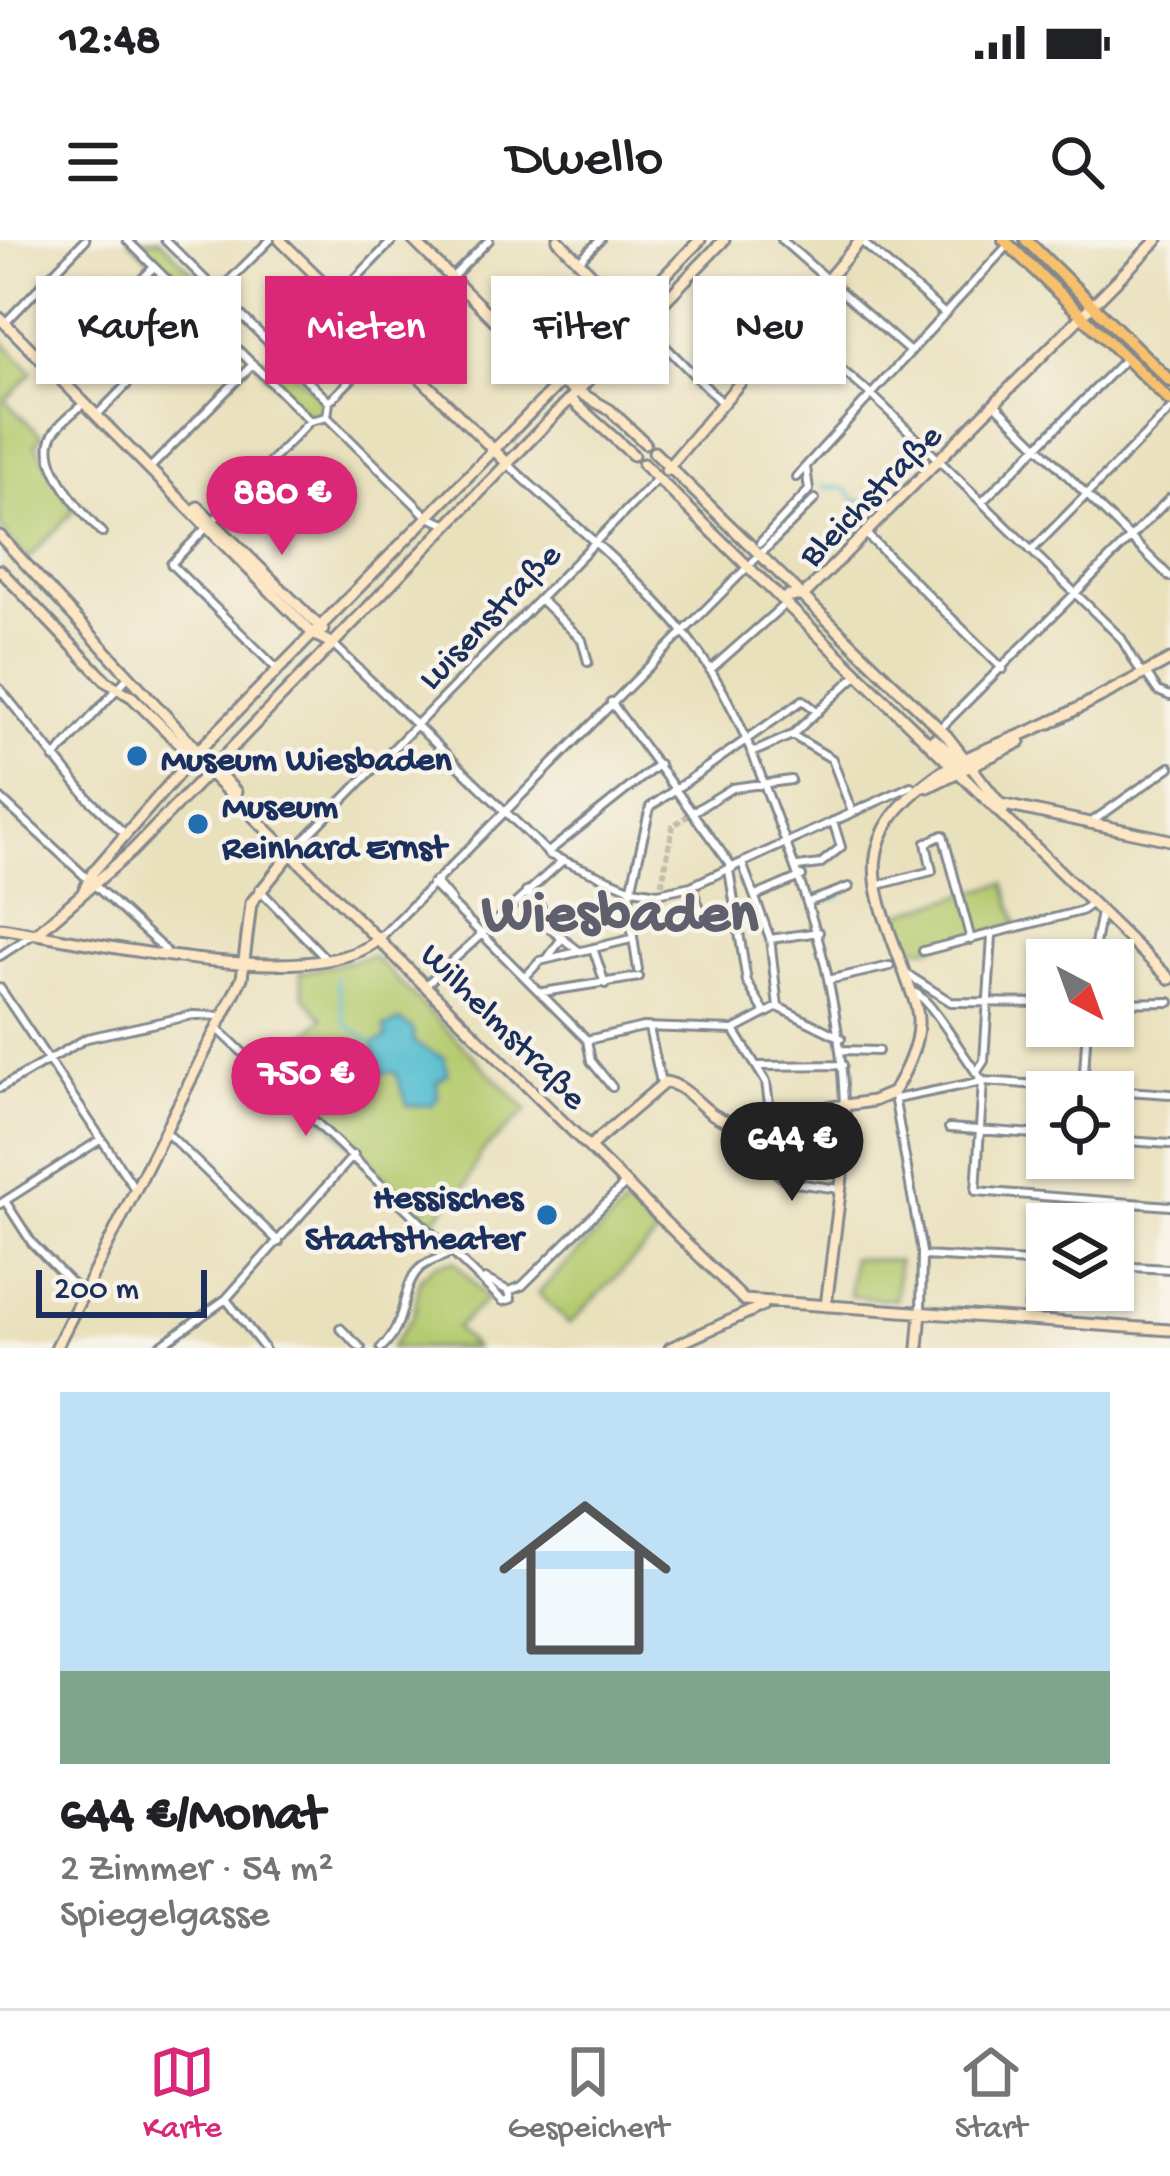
<!DOCTYPE html>
<html lang="de">
<head>
<meta charset="utf-8">
<style>
  body { margin:0; font-family:"Gochi Hand",sans-serif; background:#f2f2f2; color:#202124; height:100vh; display:flex; flex-direction:column; font-size:45px; white-space:nowrap }
  * { box-sizing:border-box; margin:0 }
  p { font-size:39px; color:#757577 }
  .icon { flex:none; width:66px; height:66px; fill:none; stroke:currentColor; stroke-width:2; stroke-linecap:round; stroke-linejoin:round }
  .map { position:relative; height:1108px; overflow:hidden }
  .sheet { display:flex; flex-direction:column; background:#fff; flex:1 }
  .sheet>* { flex:none }
  .banner { position:absolute; left:36px; top:36px; width:1098px; height:108px; display:flex; gap:24px }
  .needle { width:78px; rotate:139deg }
  .fabs { position:absolute; left:1026px; top:699px; display:grid; gap:24px }
  .fabs a { display:grid; place-items:center; width:108px; height:108px; border-radius:0px; background:#fff; box-shadow:0 3px 9px #0004; font-size:60px }
  .scale { position:absolute; left:36px; bottom:30px; width:171px; box-sizing:border-box; padding-left:12px; border:6px solid #1b2f5e; border-top:0; font-size:33px; line-height:42px; white-space:nowrap; color:#1b2f5e; -webkit-text-stroke:9px #f7f3e8; paint-order:stroke }
  .price { position:absolute; translate:-50% -102px; padding:0 27px; border-radius:42px; background:#db2777; color:#fff; font-size:39px; line-height:78px; filter:drop-shadow(0 3px 6px #0008) }
  .price::after { content:''; position:absolute; left:50%; top:72px; width:36px; height:27px; margin-left:-18px; background:inherit; clip-path:polygon(0 0,100% 0,50% 100%) }
  .price.current { background:#222; color:#fff }
  ul { padding:0; list-style:none }
  li { display:grid; align-content:center; gap:24px; height:636px; padding:0 60px }
  li+li { border-top:3px solid #e0e0e0 }
  li span { display:grid; place-items:center; height:372px; border-radius:0px; color:#555 }
  li>.icon { margin-inline-start:auto }
  span .icon { width:216px; height:216px; fill:#fffc; stroke-width:1 }
  li b { font-size:51px }
  .pill { padding:0 42px; border-radius:0px; background:#fff; box-shadow:0 3px 9px #0004; font-size:42px; line-height:108px }
  .pill.current { background:#db2777; color:#fff }
  .status { display:flex; justify-content:space-between; align-items:center; height:84px; padding:0 60px; background:#fff; direction:ltr }
  .status svg { height:33px; fill:currentColor }
  header { display:flex; justify-content:space-between; align-items:center; height:156px; padding:0 60px; background:#fff; font-size:54px; font-weight:600 }
  .tab-bar { display:flex; justify-content:space-around; align-items:center; height:168px; border-top:3px solid #e0e0e0; background:#fff; font-size:33px; color:#757577 }
  .tab-bar a { display:grid; justify-items:center; gap:6px }
  .tab-bar .current { color:#db2777 }
  .map>svg:first-child { display:block }
  .green { fill:#b6cb6f; stroke:#687d66; stroke-width:3 }
  .water { fill:#53bdd0; stroke:#377697; stroke-width:3 }
  .lines { fill:none; stroke-linecap:round; stroke-linejoin:round }
  .stream { stroke:#53bdd0; stroke-width:3 }
  .street-tunnel { stroke:#c0bda9; stroke-width:6; stroke-dasharray:6 3; stroke-linecap:butt }
  .street-casing { stroke:#82888d; stroke-width:12 }
  .secondary-casing { stroke:#82888d; stroke-width:15 }
  .primary-casing { stroke:#82888d; stroke-width:16 }
  .street { stroke:#fff; stroke-width:6 }
  .secondary { stroke:#fce6c4; stroke-width:9 }
  .primary { stroke:#f7c06c; stroke-width:10 }
  .poi-dot { fill:#1f6fb2; stroke:#f7f3e8; stroke-width:4.5 }
  .labels { text-anchor:middle; stroke-width:9; stroke-linejoin:round; paint-order:stroke }
  .street-label { font-size:36px; fill:#1b2f5e; stroke:#f7f3e8 }
  .poi-label { font-size:36px; font-weight:bold; fill:#1b2f5e; stroke:#f7f3e8; text-anchor:start }
  .town-label { font-size:60px; font-weight:bold; fill:#5f5f6e; stroke:#f7f3e8 }
</style>
</head>
<body>
<div class="status"><b>12:48</b><svg viewBox="0 0 49 12"><path d="M0 12V9h3v3zM5 12V6h3v6zM10 12V3h3v9zM15 12V0h3v12zM26 1h20v11H26zM47 4h2v5h-2z"/></svg></div>
<header><svg class="icon" aria-label="menu" viewBox="0 0 24 24"><path d="M4 6h16M4 12h16M4 18h16"/></svg>Dwello<svg class="icon" aria-label="search" viewBox="0 0 24 24"><circle cx="10" cy="10" r="6"/><path d="M15 15l6 6"/></svg></header>
<div class="map">
<svg width="1170" height="1108" viewBox="0 0 1170 1108">
  <rect width="100%" height="100%" fill="#f7f3e8"/>
  <filter id="ink" filterUnits="userSpaceOnUse"><feTurbulence type="fractalNoise" baseFrequency=".00833" numOctaves="2"/><feDisplacementMap in="SourceGraphic" scale="24" xChannelSelector="R" yChannelSelector="G"/><feConvolveMatrix kernelMatrix="1 2 1 2 8 2 1 2 1" color-interpolation-filters="sRGB"/></filter>
  <filter id="wash" filterUnits="userSpaceOnUse"><feTurbulence type="fractalNoise" baseFrequency=".004" numOctaves="4" result="noise"/><feDisplacementMap in="SourceGraphic" scale="48" xChannelSelector="R" yChannelSelector="G"/><feGaussianBlur stdDeviation="2.7" result="paint"/><feColorMatrix in="noise" values="0 0 0 0 0 0 0 0 0 0 0 0 0 0 0 0 0 1.4 0 .05"/><feComposite in="paint" operator="in"/></filter>
  <g filter="url(#wash)">
    <rect width="100%" height="100%" fill="#e9e0bc"/>
    <path class="green" d="M 129,0 L 160,0 L 210,49 L 195,65 Z
      M 0,99 L 33,132 L 5,161 L 42,196 L 35,204 L 74,270 L 27,320 L 0,286 Z
      M 273,112 L 323,161 L 323,173 L 307,176 L 258,126 Z
      M 1005,643 L 1017,685 L 926,708 L 905,707 L 899,680 L 903,672 Z
      M 373,716 L 527,870 L 481,913 L 467,944 L 433,981 L 270,829 L 323,778 L 304,756 L 300,733 Z
      M 626,965 L 657,996 L 569,1084 L 538,1053 Z
      M 852,1018 L 898,1021 L 896,1060 L 850,1056 Z
      M 454,1021 L 487,1059 L 456,1088 L 474,1108 L 391,1108 L 414,1074 L 420,1038 L 437,1024 Z"/>
    <path class="water" d="M 401,781 L 413,789 L 414,803 L 444,818 L 448,834 L 437,842 L 438,858 L 432,865 L 408,866 L 395,832 L 376,833 L 373,804 L 386,798 L 384,787 Z"/>
    <g class="lines">
      <path class="stream" d="M 822,246 L 847,249 L 854,260 L 866,261
        M 817,663 L 841,657
        M 336,738 L 345,783 L 373,804"/>
    </g>
  </g>
  <g filter="url(#ink)">
    <g class="lines">
      <path class="street-tunnel" d="M 660,653 L 673,586 L 693,572"/>
      <defs>
        <path id="street" d="M 127,0 L 310,181
          M 165,0 L 329,162
          M 782,0 L 910,112
          M 862,2 L 945,74
          M 579,21 L 600,0
          M 218,52 L 270,0
          M 338,57 L 393,0
          M 642,63 L 642,83 L 722,163
          M 5,83 L 85,0
          M 789,85 L 875,158 L 1121,398 L 1142,434
          M 52,129 L 154,27
          M 85,162 C 75,172 55,185 51,199 C 41,227 84,275 102,293
          M 994,163 L 1170,337
          M 98,174 L 199,71
          M 327,177 L 329,162 L 489,0
          M 328,178 L 428,277 L 446,284
          M 509,225 C 567,280 638,334 688,398 C 725,445 747,497 767,552 C 809,664 839,741 844,863
          M 151,227 L 253,124
          M 796,237 L 1008,5
          M 982,262 L 1126,118
          M 866,294 L 1003,429
          M 760,303 L 809,250 L 806,227
          M 1031,311 L 1170,170
          M 540,359 L 582,400 L 588,422
          M 334,405 L 550,615 L 632,649 L 658,653 L 691,646 L 911,546
          M 278,430 L 171,324 L 310,181 L 327,177
          M 710,430 L 785,364
          M 1145,432 L 1158,451 L 1170,456
          M 0,449 L 88,558 L 126,595
          M 611,462 L 733,628
          M 940,489 L 1170,258
          M 792,495 L 832,519 L 852,572
          M 754,512 L 792,495 L 857,435
          M 54,518 L 128,437
          M 0,558 L 166,711
          M 693,572 L 732,548 L 791,540
          M 1090,583 L 1170,527
          M 293,611 L 658,238
          M 547,613 L 659,524
          M 742,623 L 770,698 L 778,767
          M 798,627 L 820,624 L 841,607 L 833,581
          M 729,630 L 747,742 L 764,771
          M 435,641 L 451,660
          M 432,644 L 587,800
          M 878,645 L 932,631 L 926,603 L 943,595 L 971,700
          M 691,646 L 706,683 L 734,676
          M 259,649 L 325,718
          M 526,652 L 541,667 L 541,682 L 579,711
          M 758,655 L 802,636
          M 811,661 L 849,647
          M 381,697 L 815,259
          M 770,699 L 819,692
          M 593,708 L 605,744
          M 923,711 L 1081,671 L 1092,663
          M 0,716 L 32,695
          M 547,719 L 562,698
          M 1092,720 L 1101,672
          M 638,730 L 628,664 L 650,567 L 803,460 L 818,472
          M 905,733 L 951,762 L 1047,763
          M 526,736 L 540,721 L 631,699
          M 832,739 L 890,726
          M 427,744 L 562,621
          M 0,748 L 135,949
          M 543,752 L 639,737
          M 913,752 C 931,757 966,822 983,841
          M 1113,763 L 1170,762
          M 778,767 L 841,798
          M 217,788 L 503,1061 L 511,1059 L 509,1051
          M 649,788 L 661,843
          M 734,790 L 766,842 L 778,931
          M 734,790 L 778,767
          M 587,800 L 643,787 L 734,790
          M 587,800 L 591,821 L 612,847
          M 842,810 L 878,811
          M 759,826 L 843,825
          M 976,833 L 984,821 L 992,696
          M 983,841 L 976,951 L 1170,966
          M 0,848 L 87,798 L 193,775 L 222,776
          M 1083,848 L 1087,786
          M 894,856 L 922,1012 L 921,1071
          M 896,859 L 983,841 L 1170,854
          M 949,888 L 1047,895
          M 166,892 L 279,1002
          M 1113,900 L 1170,904
          M 756,917 L 788,942 L 839,949
          M 5,961 L 32,1003 L 82,1054
          M 0,964 L 100,900
          M 923,1016 L 1047,1023
          M 1113,1026 L 1170,1029
          M 485,1039 L 509,1051
          M 509,1051 L 522,1046 L 626,943
          M 226,1059 L 264,1108
          M 1028,1078 L 1031,1022
          M 340,1088 L 361,1108
          M 157,1108 L 226,1059 L 354,915
          M 381,1108 C 409,1083 399,1050 419,1029 C 428,1020 443,1018 454,1011"/>
        <path id="secondary" d="M 280,0 L 507,223
          M 413,0 L 552,137 L 610,170 L 645,203
          M 558,0 L 629,73
          M 0,78 L 313,394 L 333,404
          M 575,163 L 633,215
          M 654,212 L 947,496 L 1004,569
          M 643,224 L 1170,739
          M 666,230 L 861,0
          M 198,267 L 323,390
          M 0,296 L 236,552
          M 0,330 L 107,442 L 132,457 L 744,1060
          M 787,356 L 803,356 L 1157,0
          M 1050,483 L 1170,420
          M 934,499 L 962,523
          M 928,547 L 1020,502
          M 1000,564 L 1170,600
          M 82,654 L 93,632 L 198,511 L 700,0
          M 0,688 C 84,700 320,757 381,697
          M 37,693 L 132,611 L 724,0
          M 590,906 L 665,842 C 691,846 703,876 730,882 L 873,861 L 892,853 C 904,836 918,806 918,784 C 919,769 912,754 907,740 C 877,653 843,603 935,536 C 969,512 1015,500 1052,481
          M 744,1060 L 1170,1090
          M 826,1066 L 845,913 L 844,863
          M 56,1108 L 242,738 L 251,663 L 293,611
          M 670,1108 L 762,1066
          M 918,1108 L 921,1071"/>
        <path id="primary" d="M 1004,0 L 1170,161
          M 1026,0 L 1170,141"/>
      </defs>
      <use href="#street" class="street-casing"/>
      <use href="#secondary" class="secondary-casing"/>
      <use href="#primary" class="primary-casing"/>
      <use href="#street" class="street"/>
      <use href="#secondary" class="secondary"/>
      <use href="#primary" class="primary"/>
    </g>
  </g>
  <g class="poi-dot">
    <circle cx="137" cy="516" r="12"/>
    <circle cx="198" cy="584" r="12"/>
    <circle cx="547" cy="975" r="12"/>
  </g>
  <g class="labels">
    <g class="street-label">
      <text transform="translate(868 253) rotate(-45)" y="13">Bleichstraße</text>
      <text transform="translate(487 374) rotate(-46)" y="13">Luisenstraße</text>
      <text transform="translate(506 784) rotate(45)" y="13">Wilhelmstraße</text>
    </g>
    <g class="poi-label">
      <text x="161" y="529">Museum Wiesbaden</text>
      <text x="222" y="576">Museum<tspan x="222" dy="41">Reinhard Ernst</tspan></text>
      <text x="523" y="967" text-anchor="end">Hessisches<tspan x="523" dy="41">Staatstheater</tspan></text>
    </g>
    <g class="town-label">
      <text x="620" y="689">Wiesbaden</text>
    </g>
  </g>
</svg>
<div class="fabs">
<a><svg class="needle" viewBox="-14 -14 28 28"><path d="M0-13l5 13h-10z" fill="#e53935"/><path d="M0 13l5-13h-10z" fill="#757577"/></svg></a>
<a><svg class="icon" aria-label="locate" viewBox="0 0 24 24"><circle cx="12" cy="12" r="6"/><path d="M12 2v4M12 18v4M2 12h4M18 12h4"/></svg></a>
<a><svg class="icon" aria-label="layers" viewBox="0 0 24 24"><path d="M12 4l9 5-9 5-9-5zM3 14l9 5 9-5"/></svg></a>
</div>
<div class="scale">200 m</div>
<b class="price" style="left:282px;top:318px">880 €</b>
<b class="price" style="left:306px;top:899px">750 €</b>
<b class="price current" style="left:792px;top:964px">644 €</b>
<div class="banner">
<a class="pill">Kaufen</a>
<a class="pill current">Mieten</a>
<a class="pill">Filter</a>
<a class="pill">Neu</a>
</div>
</div>
<section class="sheet">
<ul>
<li><span style="background:linear-gradient(#bfe0f5 75%,#7fa58c 0)"><svg class="icon" aria-label="home" viewBox="0 0 24 24"><path d="M3 11l9-7 9 7M6 9v11h12V9"/></svg></span><div><b>644 €/Monat</b><p>2 Zimmer · 54 m²</p><p>Spiegelgasse</p></div></li>
</ul>
</section>
<nav class="tab-bar">
<a class="current"><svg class="icon" aria-label="map" viewBox="0 0 24 24"><path d="M3 6l6-2 6 2 6-2v14l-6 2-6-2-6 2zM9 4v14M15 6v14"/></svg>Karte</a>
<a><svg class="icon" aria-label="saved" viewBox="0 0 24 24"><path d="M7 4h10v16l-5-4-5 4z"/></svg>Gespeichert</a>
<a><svg class="icon" aria-label="home" viewBox="0 0 24 24"><path d="M3 11l9-7 9 7M6 9v11h12V9"/></svg>Start</a>
</nav>
</body>
</html>
